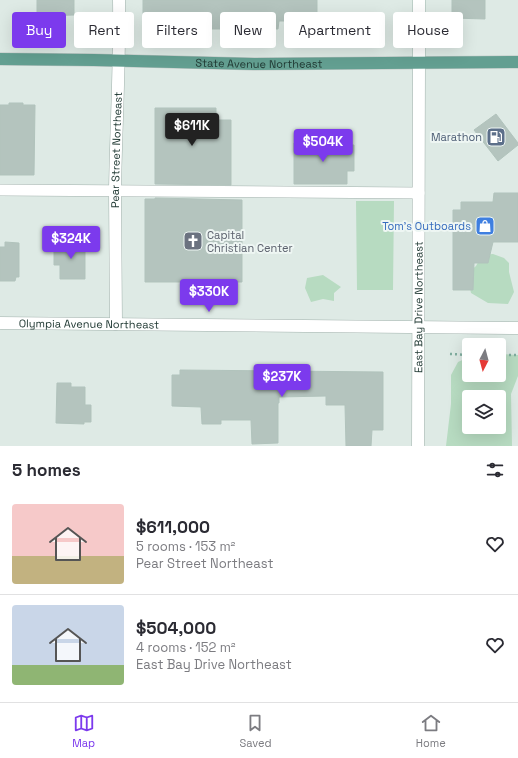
<!DOCTYPE html>
<html lang="en">
<head>
<meta charset="utf-8">
<style>
  body { margin:0; font-family:"Space Grotesk",sans-serif; background:#f2f2f3; color:#2b2b33; height:100vh; display:flex; flex-direction:column; font-size:15px; white-space:nowrap }
  * { box-sizing:border-box; margin:0 }
  p { font-size:13px; color:#7c7c81 }
  .icon { flex:none; width:22px; height:22px; fill:none; stroke:currentColor; stroke-width:2; stroke-linecap:round; stroke-linejoin:round }
  .map { position:relative; height:446px; overflow:hidden }
  .panel { display:flex; flex-direction:column; background:#fff; flex:1 }
  .panel>* { flex:none }
  .top-card { position:absolute; left:12px; top:12px; width:494px; height:36px; display:flex; gap:8px }
  .needle { width:26px; rotate:186deg }
  .buttons { position:absolute; left:462px; top:338px; display:grid; gap:8px }
  .buttons a { display:grid; place-items:center; width:44px; height:44px; border-radius:4px; background:#fff; box-shadow:0 4px 16px #0002; font-size:20px }
  .price { position:absolute; translate:-50% -34px; padding:0 9px; border-radius:4px; background:#7c3aed; color:#fff; font-size:13px; line-height:26px; filter:drop-shadow(0 1px 2px #0008) }
  .price::after { content:''; position:absolute; left:50%; top:24px; width:12px; height:9px; margin-left:-6px; background:inherit; clip-path:polygon(0 0,100% 0,50% 100%) }
  .price.active { background:#222; color:#fff }
  ul { padding:0; list-style:none }
  li { display:flex; align-items:center; gap:12px; height:100px; padding:0 12px }
  li+li { border-top:1px solid #e1e1e2 }
  li span { display:grid; place-items:center; flex:none; width:112px; height:80px; border-radius:4px; color:#555 }
  li>.icon { margin-inline-start:auto }
  span .icon { width:48px; height:48px; fill:#fffc; stroke-width:1 }
  li b { font-size:17px }
  h2 { display:flex; justify-content:space-between; align-items:center; height:48px; padding:0 12px; font-size:17px }
  .chip { padding:0 14px; border-radius:4px; background:#fff; box-shadow:0 4px 16px #0002; font-size:14px; line-height:36px }
  .chip.active { background:#7c3aed; color:#fff }
  .tab-bar { display:flex; justify-content:space-around; align-items:center; height:56px; border-top:1px solid #e1e1e2; background:#fff; font-size:11px; color:#7c7c81 }
  .tab-bar a { display:grid; justify-items:center; gap:2px }
  .tab-bar .active { color:#7c3aed }
  .map>svg:first-child { display:block }
  .green { fill:#b7dbc1; fill-rule:evenodd }
  .building { fill:#b4c4be; stroke:#b1c3bc }
  .lines { fill:none; stroke-linecap:round; stroke-linejoin:round }
  .service-casing { stroke:#a1b1ac; stroke-width:12 }
  .minor-casing { stroke:#a1b1ac; stroke-width:13 }
  .tertiary-casing { stroke:#a1b1ac; stroke-width:13 }
  .secondary-casing { stroke:#9eb5ad; stroke-width:13 }
  .primary-casing { stroke:#bcc4c2; stroke-width:13 }
  .path { stroke:#7fad9f; stroke-width:2.5; stroke-dasharray:2 3; stroke-linecap:butt }
  .service { stroke:#fff; stroke-width:11 }
  .minor { stroke:#fff; stroke-width:12 }
  .tertiary { stroke:#fff; stroke-width:12 }
  .secondary { stroke:#fff; stroke-width:12 }
  .primary { stroke:#639f91; stroke-width:12 }
  .labels { text-anchor:middle; stroke-width:4; stroke-linejoin:round; paint-order:stroke }
  .street-label { font-size:11px; fill:#203933; stroke:#eef6f3 }
  .service-label { font-size:11px; fill:#4e5e75; stroke:#eef6f3; text-anchor:end }
  .shop-label { font-size:11px; fill:#366cbe; stroke:#eef6f3; text-anchor:end }
  .worship-label { font-size:11px; fill:#5b616d; stroke:#eef6f3; text-anchor:start }
</style>
</head>
<body>
<div class="map">
<svg width="518" height="446" viewBox="0 0 518 446">
  <rect width="100%" height="100%" fill="#deeae5"/>
  <path class="green" d="M 356,201 L 394,201 L 393,290 L 357,290 Z
    M 493,254 L 504,258 L 509,263 L 509,272 L 514,292 L 508,304 L 488,303 L 471,293 L 467,274 L 476,266 L 482,255 Z
    M 323,275 L 341,287 L 334,293 L 334,301 L 323,299 L 311,302 L 305,288 L 307,278 Z
    M 499,354 L 518,355 L 518,376 L 511,394 L 512,446 L 446,446 L 451,404 L 451,375 L 458,362 L 469,357 L 469,375 L 499,375 ZM 469,397 L 499,397 L 499,427 L 469,427 Z"/>
  <path class="building" d="M 37,0 L 74,0 L 74,15 L 37,16 Z
    M 143,0 L 317,0 L 317,21 L 279,21 L 278,29 L 143,29 Z
    M 452,0 L 485,0 L 485,19 L 452,18 Z
    M 9,103 L 23,103 L 23,105 L 35,105 L 34,175 L 0,175 L 0,105 L 9,105 Z
    M 155,108 L 216,108 L 216,120 L 231,120 L 231,185 L 155,184 Z
    M 496,114 L 518,143 L 518,145 L 498,161 L 474,130 Z
    M 294,143 L 334,143 L 334,145 L 354,145 L 354,171 L 347,171 L 347,184 L 294,184 Z
    M 494,193 L 518,193 L 518,242 L 493,242 L 488,263 L 474,263 L 473,290 L 453,290 L 453,210 L 461,210 L 461,202 L 493,202 Z
    M 155,198 L 242,200 L 242,282 L 145,282 L 145,199 L 155,199 Z
    M 5,242 L 19,243 L 19,277 L 16,277 L 15,281 L 0,281 L 0,247 L 5,247 Z
    M 54,243 L 85,243 L 85,279 L 60,279 L 60,265 L 54,265 Z
    M 180,370 L 383,372 L 383,430 L 372,430 L 371,446 L 346,446 L 345,405 L 326,405 L 326,396 L 279,397 L 279,403 L 278,403 L 278,443 L 252,444 L 251,420 L 221,420 L 221,424 L 202,424 L 201,407 L 172,406 L 172,375 L 180,375 Z
    M 57,383 L 71,383 L 71,387 L 85,387 L 85,405 L 91,405 L 91,422 L 84,422 L 84,424 L 56,423 Z"/>
  <g class="lines">
    <defs>
      <path id="service" d="M 0,190 L 419,193"/>
      <g id="minor">
        <path id="s1" d="M 0,323 L 518,328"/>
        <path id="s2" d="M 116,324 C 116,280 115,235 115,191 C 116,127 120,63 119,0"/>
      </g>
      <g id="tertiary">
        <path id="s3" d="M 418,446 L 419,63"/>
      </g>
      <path id="secondary" d="M 419,63 L 419,0"/>
      <g id="primary">
        <path id="s4" d="M 0,59 L 94,60 L 254,64 L 518,62"/>
      </g>
    </defs>
    <use href="#service" class="service-casing"/>
    <use href="#minor" class="minor-casing"/>
    <use href="#tertiary" class="tertiary-casing"/>
    <use href="#secondary" class="secondary-casing"/>
    <use href="#primary" class="primary-casing"/>
    <path class="path" d="M 450,354 L 469,355
      M 499,355 L 518,355"/>
    <use href="#service" class="service"/>
    <use href="#minor" class="minor"/>
    <use href="#tertiary" class="tertiary"/>
    <use href="#secondary" class="secondary"/>
    <use href="#primary" class="primary"/>
  </g>
  <defs>
    <symbol id="fuel-square" viewBox="-11 -11 22 22"><rect x="-9" y="-9" width="18" height="18" rx="4" fill="#5c6f8a" stroke="#eef6f3"/><path d="M-5.5-6h7V0h2V4h1.3V-2.5L3-4.5l.8-.8L6-3V5H2.5V1h-1V6h-7ZM-4.2-4.7v3.2H.2V-4.7Z" fill="#fff"/></symbol>
    <symbol id="shop-square" viewBox="-11 -11 22 22"><rect x="-9" y="-9" width="18" height="18" rx="4" fill="#3f7fe0" stroke="#eef6f3"/><path d="M-5-2.5h2.3a2.7 3.5 0 0 1 5.4 0H5L5.5 6h-11ZM-1.5-2.5h3a1.5 2.3 0 0 0-3 0Z" fill="#fff"/></symbol>
    <symbol id="church-square" viewBox="-11 -11 22 22"><rect x="-9" y="-9" width="18" height="18" rx="4" fill="#6b7280" stroke="#eef6f3"/><path d="M-1.2-6h2.4v3.5h3.3v2.4h-3.3V6h-2.4V-.1h-3.3v-2.4h3.3Z" fill="#fff"/></symbol>
  </defs>
  <g fill-rule="evenodd">
    <use href="#fuel-square" x="485" y="126" width="22" height="22"/>
    <use href="#shop-square" x="474" y="215" width="22" height="22"/>
    <use href="#church-square" x="182" y="230" width="22" height="22"/>
  </g>
  <g class="labels">
    <g class="street-label">
      <text dy="4" stroke="none"><textPath href="#s4" startOffset="259">State Avenue Northeast</textPath></text>
      <text dy="4" stroke="none"><textPath href="#s2" startOffset="174">Pear Street Northeast</textPath></text>
      <text dy="4" stroke="none"><textPath href="#s3" startOffset="139">East Bay Drive Northeast</textPath></text>
      <text dy="4" stroke="none"><textPath href="#s1" startOffset="89">Olympia Avenue Northeast</textPath></text>
    </g>
    <g class="service-label">
      <text x="482" y="141">Marathon</text>
    </g>
    <g class="shop-label">
      <text x="471" y="230">Tom's Outboards</text>
    </g>
    <g class="worship-label">
      <text x="207" y="239">Capital<tspan x="207" dy="13">Christian Center</tspan></text>
    </g>
  </g>
</svg>
<div class="buttons">
<a><svg class="needle" viewBox="-14 -14 28 28"><path d="M0-13l5 13h-10z" fill="#e53935"/><path d="M0 13l5-13h-10z" fill="#7c7c81"/></svg></a>
<a><svg class="icon" aria-label="layers" viewBox="0 0 24 24"><path d="M12 4l9 5-9 5-9-5zM3 14l9 5 9-5"/></svg></a>
</div>
<b class="price active" style="left:192px;top:147px">$611K</b>
<b class="price" style="left:323px;top:163px">$504K</b>
<b class="price" style="left:71px;top:260px">$324K</b>
<b class="price" style="left:209px;top:313px">$330K</b>
<b class="price" style="left:282px;top:398px">$237K</b>
<div class="top-card">
<a class="chip active">Buy</a>
<a class="chip">Rent</a>
<a class="chip">Filters</a>
<a class="chip">New</a>
<a class="chip">Apartment</a>
<a class="chip">House</a>
</div>
</div>
<section class="panel">
<h2>5 homes<svg class="icon" aria-label="filters" viewBox="0 0 24 24"><path d="M4 7h16M4 17h16"/><circle cx="9" cy="7" r="2"/><circle cx="15" cy="17" r="2"/></svg></h2>
<ul>
<li><span style="background:linear-gradient(#f6c9c9 65%,#c2b280 0)"><svg class="icon" aria-label="home" viewBox="0 0 24 24"><path d="M3 11l9-7 9 7M6 9v11h12V9"/></svg></span><div><b>$611,000</b><p>5 rooms · 153 m²</p><p>Pear Street Northeast</p></div><svg class="icon" aria-label="heart" viewBox="0 0 24 24"><path d="M12 20l-8-8c-3-5 5-10 8-4 3-6 11-1 8 4z"/></svg></li>
<li><span style="background:linear-gradient(#c9d6e8 75%,#8fb573 0)"><svg class="icon" aria-label="home" viewBox="0 0 24 24"><path d="M3 11l9-7 9 7M6 9v11h12V9"/></svg></span><div><b>$504,000</b><p>4 rooms · 152 m²</p><p>East Bay Drive Northeast</p></div><svg class="icon" aria-label="heart" viewBox="0 0 24 24"><path d="M12 20l-8-8c-3-5 5-10 8-4 3-6 11-1 8 4z"/></svg></li>
</ul>
</section>
<nav class="tab-bar">
<a class="active"><svg class="icon" aria-label="map" viewBox="0 0 24 24"><path d="M3 6l6-2 6 2 6-2v14l-6 2-6-2-6 2zM9 4v14M15 6v14"/></svg>Map</a>
<a><svg class="icon" aria-label="saved" viewBox="0 0 24 24"><path d="M7 4h10v16l-5-4-5 4z"/></svg>Saved</a>
<a><svg class="icon" aria-label="home" viewBox="0 0 24 24"><path d="M3 11l9-7 9 7M6 9v11h12V9"/></svg>Home</a>
</nav>
</body>
</html>
